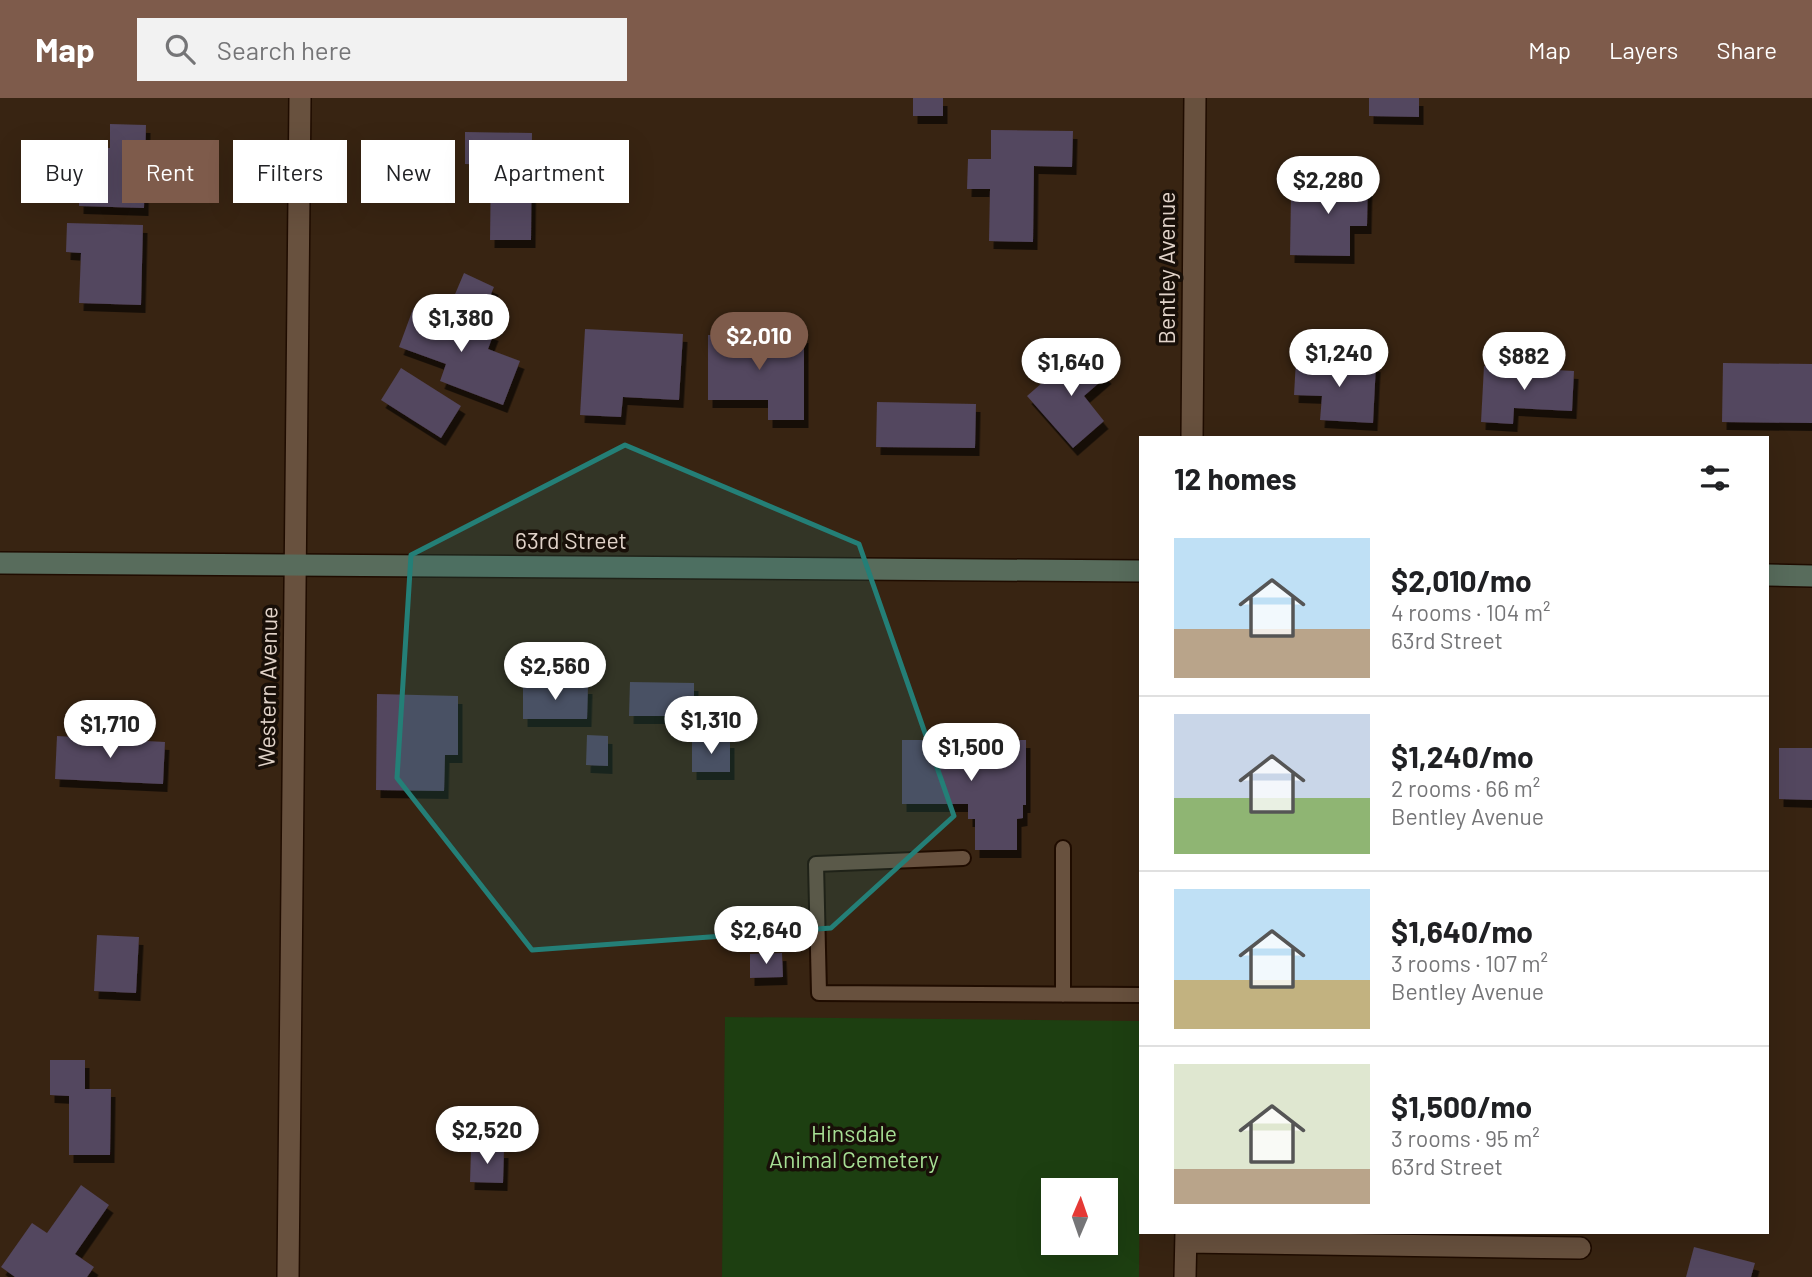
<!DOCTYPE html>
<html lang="en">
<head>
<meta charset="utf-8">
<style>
  body { margin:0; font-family:Barlow,sans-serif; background:#f2f2f2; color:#202124; height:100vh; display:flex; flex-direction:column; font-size:26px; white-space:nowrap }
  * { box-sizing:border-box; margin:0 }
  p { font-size:23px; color:#757577 }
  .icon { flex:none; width:38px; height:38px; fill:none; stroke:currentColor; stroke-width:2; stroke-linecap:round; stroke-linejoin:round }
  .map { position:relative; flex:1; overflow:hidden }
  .drawer { position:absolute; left:1139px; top:338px; width:630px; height:798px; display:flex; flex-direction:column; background:#fff; border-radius:0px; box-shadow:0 7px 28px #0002 }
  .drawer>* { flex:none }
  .banner { position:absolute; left:21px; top:42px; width:665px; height:63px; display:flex; gap:14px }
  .needle { width:46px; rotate:2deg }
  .controls { position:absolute; left:1041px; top:1080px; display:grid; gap:14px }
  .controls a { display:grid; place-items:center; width:77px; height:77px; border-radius:0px; background:#fff; box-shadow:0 7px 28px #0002; font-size:35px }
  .price { position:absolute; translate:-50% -60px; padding:0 16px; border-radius:24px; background:#fff; color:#222; font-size:23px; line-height:46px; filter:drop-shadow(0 2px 4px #0008) }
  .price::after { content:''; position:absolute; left:50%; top:42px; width:21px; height:16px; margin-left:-10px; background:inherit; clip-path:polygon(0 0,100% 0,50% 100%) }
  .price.selected { background:#7e5b4b; color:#fff }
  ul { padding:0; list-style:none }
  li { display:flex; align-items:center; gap:21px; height:175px; padding:0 35px }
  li+li { border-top:2px solid #e0e0e0 }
  li span { display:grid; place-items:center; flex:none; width:196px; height:140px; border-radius:0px; color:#555 }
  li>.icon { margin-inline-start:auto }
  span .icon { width:84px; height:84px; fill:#fffc; stroke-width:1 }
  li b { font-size:30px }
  h2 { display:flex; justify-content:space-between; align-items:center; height:84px; padding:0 35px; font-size:30px }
  .tag { padding:0 24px; border-radius:0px; background:#fff; box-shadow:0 7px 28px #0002; font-size:24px; line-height:63px }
  .tag.selected { background:#7e5b4b; color:#fff }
  header { display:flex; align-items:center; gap:42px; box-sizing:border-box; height:98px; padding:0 35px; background:#7e5b4b; color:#fff }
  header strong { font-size:33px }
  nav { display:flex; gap:38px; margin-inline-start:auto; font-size:24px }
  .search { width:490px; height:63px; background:#f2f2f2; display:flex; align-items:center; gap:18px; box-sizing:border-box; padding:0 24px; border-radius:0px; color:#757577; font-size:26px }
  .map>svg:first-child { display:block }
  .green { fill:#1d3f11; fill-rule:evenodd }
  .building { fill:#53465e; filter:url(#shadow) }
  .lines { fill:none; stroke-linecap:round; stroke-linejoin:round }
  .lane-casing { stroke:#1f0c00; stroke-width:18 }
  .street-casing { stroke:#1f0c00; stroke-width:24 }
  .secondary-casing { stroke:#1f0c00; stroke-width:24 }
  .lane { stroke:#68513e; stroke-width:14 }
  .street { stroke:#68513e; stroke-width:21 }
  .secondary { stroke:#586c5c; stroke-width:21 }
  .marked { fill:#247f77; fill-opacity:0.2; stroke:#247f77; stroke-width:5; stroke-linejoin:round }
  .labels { text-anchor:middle; stroke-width:7; stroke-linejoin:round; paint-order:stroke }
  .street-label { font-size:23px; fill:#e1d3c9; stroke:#180f08 }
  .park-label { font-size:23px; fill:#a6df94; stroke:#180f08 }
</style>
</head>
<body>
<header>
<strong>Map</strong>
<div class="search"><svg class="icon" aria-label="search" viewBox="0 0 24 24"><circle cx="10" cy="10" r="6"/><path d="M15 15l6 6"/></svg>Search here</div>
<nav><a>Map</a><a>Layers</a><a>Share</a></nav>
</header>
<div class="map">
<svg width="1812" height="1179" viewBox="0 0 1812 1179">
  <defs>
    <filter id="shadow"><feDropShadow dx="4.5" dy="8" stdDeviation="0" flood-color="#0009"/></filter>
  </defs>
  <rect width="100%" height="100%" fill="#382412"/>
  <path class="green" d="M 725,919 L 1141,923 L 1139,1179 L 722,1179 ZM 1054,1092 L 1106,1092 L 1106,1144 L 1054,1144 Z"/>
  <path class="building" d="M 913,0 L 943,0 L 943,18 L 913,18 Z
    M 1369,0 L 1419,0 L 1419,19 L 1369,18 Z
    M 110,26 L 146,27 L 144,110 L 79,108 L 80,49 L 110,50 Z
    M 991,32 L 1073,33 L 1072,69 L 1034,68 L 1033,144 L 989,143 L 990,91 L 967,91 L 968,61 L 991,61 Z
    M 465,34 L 532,35 L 531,142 L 490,142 L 491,67 L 465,66 Z
    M 1316,78 L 1368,78 L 1367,128 L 1350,128 L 1350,158 L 1290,157 L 1291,97 L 1316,97 Z
    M 67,125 L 143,127 L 141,207 L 79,205 L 81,155 L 66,154 Z
    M 464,175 L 494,189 L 480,222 L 450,208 Z
    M 425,210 L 494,235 L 488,251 L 520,263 L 503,307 L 440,283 L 446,266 L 399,249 L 413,211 L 423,214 Z
    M 585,231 L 683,236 L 679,302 L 623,299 L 621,319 L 580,317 Z
    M 708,237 L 804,237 L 804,322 L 768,322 L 768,302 L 708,302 Z
    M 1082,250 L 1107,278 L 1084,298 L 1104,323 L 1073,350 L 1027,298 Z
    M 1296,262 L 1376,266 L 1373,325 L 1320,322 L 1322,298 L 1294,297 Z
    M 1723,265 L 1812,266 L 1812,325 L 1722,324 Z
    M 1484,268 L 1574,273 L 1572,313 L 1514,310 L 1513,326 L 1481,324 Z
    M 401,270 L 461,308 L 441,340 L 381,302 Z
    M 877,304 L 976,306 L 975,350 L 876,349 Z
    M 630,584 L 694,585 L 694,618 L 629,618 Z
    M 523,588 L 588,588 L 587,621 L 523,621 Z
    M 377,596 L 458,598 L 458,657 L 445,657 L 444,693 L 376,692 Z
    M 587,637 L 608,638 L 608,668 L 586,667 Z
    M 57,638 L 165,644 L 163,686 L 55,681 Z
    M 692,642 L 730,642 L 730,674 L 692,674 Z
    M 902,642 L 1026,642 L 1026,707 L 1023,707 L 1023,720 L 1017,721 L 1017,752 L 975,752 L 975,721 L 968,721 L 968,706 L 902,706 Z
    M 1779,650 L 1812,650 L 1812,702 L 1779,701 Z
    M 97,837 L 139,839 L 136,895 L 94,893 Z
    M 782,855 L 783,879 L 750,880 L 750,856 Z
    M 50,962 L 85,962 L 85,991 L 111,991 L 110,1057 L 69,1057 L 69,998 L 50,997 Z
    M 471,1052 L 504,1052 L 503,1085 L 470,1084 Z
    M 81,1087 L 109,1107 L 75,1156 L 94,1169 L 87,1179 L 15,1179 L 1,1169 L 32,1125 L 47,1135 Z
    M 1694,1149 L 1755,1165 L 1751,1179 L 1686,1179 Z"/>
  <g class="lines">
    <defs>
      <path id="lane" d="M 1063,750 L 1063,897
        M 963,760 L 816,766 L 819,895 L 1141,897"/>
      <path id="street" d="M 1192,340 L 1195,0
        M 1186,1144 L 1580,1150
        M 288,1179 L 300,0
        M 1185,1179 L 1186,1134"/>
      <path id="secondary" d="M 0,465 L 1141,473
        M 1768,477 L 1812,478"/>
    </defs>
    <use href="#lane" class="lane-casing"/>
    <use href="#street" class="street-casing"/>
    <use href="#secondary" class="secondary-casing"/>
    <use href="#lane" class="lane"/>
    <use href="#street" class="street"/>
    <use href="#secondary" class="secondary"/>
  </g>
  <path class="marked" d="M 625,347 L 859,446 L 954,718 L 831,830 L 532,852 L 397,680 L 411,457 Z"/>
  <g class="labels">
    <g class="street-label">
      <text transform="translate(1167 170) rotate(-90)" y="8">Bentley Avenue</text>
      <text x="571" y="451">63rd Street</text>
      <text transform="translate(268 589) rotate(-89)" y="8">Western Avenue</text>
    </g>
    <g class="park-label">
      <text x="854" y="1044">Hinsdale<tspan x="854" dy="26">Animal Cemetery</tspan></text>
    </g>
  </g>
</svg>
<div class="controls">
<a><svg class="needle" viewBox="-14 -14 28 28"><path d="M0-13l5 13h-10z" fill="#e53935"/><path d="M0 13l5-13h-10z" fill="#757577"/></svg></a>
</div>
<b class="price" style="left:1328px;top:118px">$2,280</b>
<b class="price" style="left:461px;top:256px">$1,380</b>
<b class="price selected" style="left:759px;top:274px">$2,010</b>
<b class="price" style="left:1339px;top:291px">$1,240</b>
<b class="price" style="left:1524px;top:294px">$882</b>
<b class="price" style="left:1071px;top:300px">$1,640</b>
<b class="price" style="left:555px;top:604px">$2,560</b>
<b class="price" style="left:711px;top:658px">$1,310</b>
<b class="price" style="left:110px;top:662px">$1,710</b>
<b class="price" style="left:971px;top:685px">$1,500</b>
<b class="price" style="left:766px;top:868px">$2,640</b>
<b class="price" style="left:487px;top:1068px">$2,520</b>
<div class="banner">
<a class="tag">Buy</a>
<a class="tag selected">Rent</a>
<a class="tag">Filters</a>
<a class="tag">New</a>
<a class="tag">Apartment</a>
</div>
<section class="drawer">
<h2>12 homes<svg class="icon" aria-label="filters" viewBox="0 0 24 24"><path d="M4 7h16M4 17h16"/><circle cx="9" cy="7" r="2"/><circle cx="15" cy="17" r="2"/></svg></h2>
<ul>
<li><span style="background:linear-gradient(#bfe0f5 65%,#b9a48a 0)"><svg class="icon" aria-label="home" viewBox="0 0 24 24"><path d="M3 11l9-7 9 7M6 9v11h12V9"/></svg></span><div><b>$2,010/mo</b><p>4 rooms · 104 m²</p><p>63rd Street</p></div></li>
<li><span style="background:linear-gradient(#c9d6e8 60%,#8fb573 0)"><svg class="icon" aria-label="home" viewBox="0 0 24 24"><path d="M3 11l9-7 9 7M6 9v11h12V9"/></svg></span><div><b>$1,240/mo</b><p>2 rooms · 66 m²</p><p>Bentley Avenue</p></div></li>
<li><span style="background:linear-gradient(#bfe0f5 65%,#c2b280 0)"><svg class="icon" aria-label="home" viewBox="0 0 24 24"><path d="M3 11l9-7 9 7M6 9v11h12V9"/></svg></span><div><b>$1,640/mo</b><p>3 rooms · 107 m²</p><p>Bentley Avenue</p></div></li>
<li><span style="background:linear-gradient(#dfe7d0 75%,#b9a48a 0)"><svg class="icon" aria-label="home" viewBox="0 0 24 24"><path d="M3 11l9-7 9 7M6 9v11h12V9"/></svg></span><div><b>$1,500/mo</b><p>3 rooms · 95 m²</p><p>63rd Street</p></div></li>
</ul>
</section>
</div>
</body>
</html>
